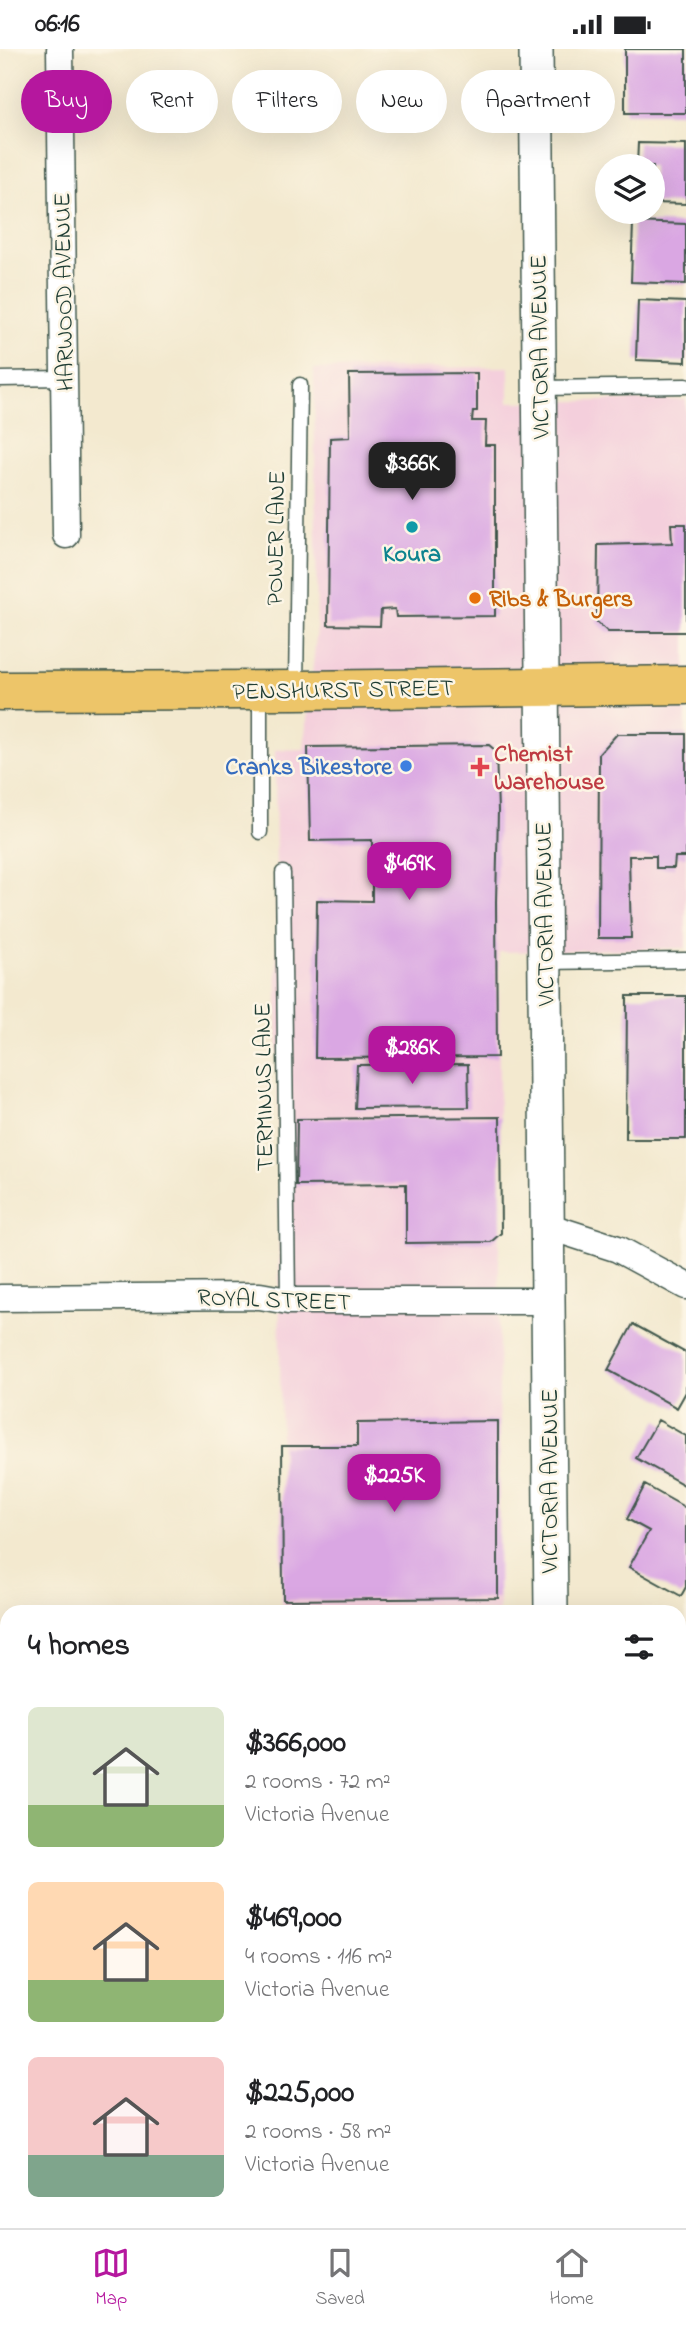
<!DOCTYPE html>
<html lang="en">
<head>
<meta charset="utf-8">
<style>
  body { margin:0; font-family:"Indie Flower",sans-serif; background:#f6f6f6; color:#202124; height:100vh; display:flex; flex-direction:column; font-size:26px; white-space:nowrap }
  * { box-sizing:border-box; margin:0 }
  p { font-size:23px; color:#757577 }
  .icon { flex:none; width:38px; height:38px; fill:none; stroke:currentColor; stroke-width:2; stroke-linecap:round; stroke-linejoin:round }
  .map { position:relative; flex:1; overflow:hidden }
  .panel { position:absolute; left:0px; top:1556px; width:686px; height:625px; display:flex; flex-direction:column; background:#fff; border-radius:21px 21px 0 0; box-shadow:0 7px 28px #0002 }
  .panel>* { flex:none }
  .banner { position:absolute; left:21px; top:21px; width:644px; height:63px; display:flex; gap:14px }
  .tools { position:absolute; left:595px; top:105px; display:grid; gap:14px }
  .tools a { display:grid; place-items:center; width:70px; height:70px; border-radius:50%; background:#fff; box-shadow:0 7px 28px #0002; font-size:35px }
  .price { position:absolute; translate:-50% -60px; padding:0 16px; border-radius:14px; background:#b5179e; color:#fff; font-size:23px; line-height:46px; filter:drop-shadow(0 2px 4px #0008) }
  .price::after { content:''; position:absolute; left:50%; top:42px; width:21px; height:16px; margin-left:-10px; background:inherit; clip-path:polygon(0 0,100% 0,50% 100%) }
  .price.on { background:#222; color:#fff }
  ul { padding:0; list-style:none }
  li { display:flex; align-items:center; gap:21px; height:175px; padding:0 28px }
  li span { display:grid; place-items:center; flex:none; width:196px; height:140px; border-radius:10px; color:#555 }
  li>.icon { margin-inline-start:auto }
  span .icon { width:84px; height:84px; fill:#fffc; stroke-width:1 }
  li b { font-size:30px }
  h2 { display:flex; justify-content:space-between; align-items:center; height:84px; padding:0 28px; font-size:30px }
  .pill { padding:0 24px; border-radius:32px; background:#fff; box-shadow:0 7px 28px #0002; font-size:24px; line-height:63px }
  .pill.on { background:#b5179e; color:#fff }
  .status { display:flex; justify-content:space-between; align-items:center; height:49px; padding:0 35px; background:#fff; direction:ltr }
  .status svg { height:19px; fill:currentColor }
  .menu { display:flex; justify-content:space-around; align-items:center; height:98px; border-top:2px solid #e0e0e0; background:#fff; font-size:19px; color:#757577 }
  .menu a { display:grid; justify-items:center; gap:4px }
  .menu .on { color:#b5179e }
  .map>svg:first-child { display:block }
  .built { fill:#f4cfdc }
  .building { fill:#daa7e3 }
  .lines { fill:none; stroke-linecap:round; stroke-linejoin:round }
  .service-casing { stroke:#3f574b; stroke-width:17 }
  .minor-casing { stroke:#3f574b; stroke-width:29 }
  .tertiary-casing { stroke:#3f574b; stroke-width:36 }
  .primary-casing { stroke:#3f574b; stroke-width:41 }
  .service { stroke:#fff; stroke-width:14 }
  .minor { stroke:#fff; stroke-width:26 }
  .tertiary { stroke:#fff; stroke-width:33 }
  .primary { stroke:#edc569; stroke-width:38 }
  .culture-dot { fill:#0f9aa8; stroke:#fcf5e5; stroke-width:2.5 }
  .food-dot { fill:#e8710a; stroke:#fcf5e5; stroke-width:2.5 }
  .shop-dot { fill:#3f7fe0; stroke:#fcf5e5; stroke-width:2.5 }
  .health-dot { fill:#e0444e; stroke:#fcf5e5; stroke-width:2.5 }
  .labels { text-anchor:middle; stroke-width:5; stroke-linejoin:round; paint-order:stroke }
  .street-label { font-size:24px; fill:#1f3d34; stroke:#fcf5e5 }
  .culture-label { font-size:24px; font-weight:bold; fill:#0d838f; stroke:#fcf5e5 }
  .food-label { font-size:24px; font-weight:bold; fill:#c56008; stroke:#fcf5e5; text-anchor:start }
  .health-label { font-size:24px; font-weight:bold; fill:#be3a42; stroke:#fcf5e5; text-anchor:start }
  .shop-label { font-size:24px; font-weight:bold; fill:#366cbe; stroke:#fcf5e5; text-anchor:end }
</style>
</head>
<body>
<div class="status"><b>06:16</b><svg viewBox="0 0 49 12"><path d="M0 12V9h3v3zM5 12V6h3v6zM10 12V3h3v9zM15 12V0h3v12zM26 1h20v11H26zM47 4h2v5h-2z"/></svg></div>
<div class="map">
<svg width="686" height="2179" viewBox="0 0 686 2179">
  <rect width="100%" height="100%" fill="#fcf5e5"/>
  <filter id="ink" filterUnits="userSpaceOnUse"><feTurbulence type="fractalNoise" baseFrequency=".0143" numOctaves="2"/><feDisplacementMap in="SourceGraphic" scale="14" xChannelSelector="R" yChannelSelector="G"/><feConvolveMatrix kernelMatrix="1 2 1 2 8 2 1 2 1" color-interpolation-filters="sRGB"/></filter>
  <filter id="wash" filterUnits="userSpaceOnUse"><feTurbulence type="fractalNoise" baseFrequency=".00686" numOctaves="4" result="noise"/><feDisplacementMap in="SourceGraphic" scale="28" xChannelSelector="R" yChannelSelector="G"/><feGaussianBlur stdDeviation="1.57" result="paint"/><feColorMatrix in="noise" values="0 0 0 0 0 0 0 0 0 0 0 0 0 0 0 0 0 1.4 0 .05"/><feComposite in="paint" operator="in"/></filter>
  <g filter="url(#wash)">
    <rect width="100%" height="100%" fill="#f3e9cf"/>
    <path class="built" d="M 509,318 L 509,353 L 686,351 L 686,899 L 499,903 L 499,1563 L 282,1563 L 275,701 L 304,700 L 317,579 L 314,320 Z"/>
    <g id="blocks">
      <path class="building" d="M 625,0 L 686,0 L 686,64 L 625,64 Z
        M 638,94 L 686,95 L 686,155 L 653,154 L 653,117 L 637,117 Z
        M 633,173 L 686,175 L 686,235 L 631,233 Z
        M 638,251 L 686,253 L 686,313 L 636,311 Z
        M 477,324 L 477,362 L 473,362 L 472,372 L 486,372 L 485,396 L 495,396 L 495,567 L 396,568 L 395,560 L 381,561 L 380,577 L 328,576 L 330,389 L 350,388 L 349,325 Z
        M 671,475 L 686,475 L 686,583 L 608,583 L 597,573 L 598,496 L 672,494 Z
        M 617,685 L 686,685 L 686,808 L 675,808 L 674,819 L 656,819 L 656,807 L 629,807 L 631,889 L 598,889 L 599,705 Z
        M 489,696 L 496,702 L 498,762 L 496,853 L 497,1008 L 315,1009 L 317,851 L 372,852 L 372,791 L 310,792 L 308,698 Z
        M 627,947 L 686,947 L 686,1090 L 626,1090 Z
        M 468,1015 L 469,1058 L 355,1059 L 357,1016 Z
        M 500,1068 L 501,1184 L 491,1193 L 406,1194 L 406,1135 L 296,1136 L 297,1070 Z
        M 633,1275 L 686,1304 L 686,1343 L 677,1359 L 608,1321 Z
        M 658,1371 L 686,1387 L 686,1437 L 636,1409 Z
        M 498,1372 L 498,1549 L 283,1551 L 282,1397 L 357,1397 L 357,1374 Z
        M 645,1436 L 686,1459 L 686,1538 L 681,1547 L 629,1518 L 649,1482 L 627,1470 Z
        M 679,1607 L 686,1610 L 686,1652 L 679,1648 Z
        M 679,1666 L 686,1670 L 686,1746 L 679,1742 Z
        M 679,1861 L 686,1865 L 686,1955 L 679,1955 Z
        M 679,1978 L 686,1978 L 686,2030 L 679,2030 Z
        M 679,2051 L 686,2051 L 686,2093 L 679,2093 Z
        M 679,2137 L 686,2137 L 686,2179 L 623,2179 L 623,2174 L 679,2174 Z
        M 325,2174 L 469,2174 L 469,2179 L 326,2179 Z"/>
    </g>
  </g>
  <g filter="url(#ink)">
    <use href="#blocks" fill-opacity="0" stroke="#3f574b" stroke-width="2"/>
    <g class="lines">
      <defs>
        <path id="service" d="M 0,330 L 64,329
          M 540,339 L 686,337
          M 296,640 L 300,336
          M 260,643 L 260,783
          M 283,824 L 288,1252
          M 545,913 L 686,911"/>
        <path id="minor" d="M 60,0 L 66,486
          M 547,1177 L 618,1200 L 686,1237
          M 0,1249 L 260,1247 L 288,1252 L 548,1252
          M 679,1801 L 686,1805
          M 0,1854 L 7,1854"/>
        <path id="tertiary" d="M 536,0 L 551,1563
          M 556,2174 L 556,2179"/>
        <path id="primary" d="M 0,642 L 296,641 L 686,636"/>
      </defs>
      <use href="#service" class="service-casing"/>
      <use href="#minor" class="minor-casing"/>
      <use href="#tertiary" class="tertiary-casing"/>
      <use href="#primary" class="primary-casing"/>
      <use href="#service" class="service"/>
      <use href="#minor" class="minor"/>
      <use href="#tertiary" class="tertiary"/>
      <use href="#primary" class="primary"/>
    </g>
  </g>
  <circle class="culture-dot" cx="412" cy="478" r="7"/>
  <circle class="food-dot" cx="475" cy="549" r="7"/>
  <circle class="shop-dot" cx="406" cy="717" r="7"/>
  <path class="health-dot" d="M476.5 707.5h7v7h7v7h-7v7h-7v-7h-7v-7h7z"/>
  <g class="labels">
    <g class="street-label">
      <text transform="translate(63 243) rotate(-91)" y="8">HARWOOD AVENUE</text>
      <text transform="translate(539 298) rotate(-91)" y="8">VICTORIA AVENUE</text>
      <text transform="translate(275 489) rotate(-89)" y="8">POWER LANE</text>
      <text transform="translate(343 640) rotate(-1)" y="8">PENSHURST STREET</text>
      <text transform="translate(544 865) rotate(-91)" y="8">VICTORIA AVENUE</text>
      <text transform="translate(263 1038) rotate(-91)" y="8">TERMINUS LANE</text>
      <text transform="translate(274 1250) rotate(2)" y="8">ROYAL STREET</text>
      <text transform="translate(549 1432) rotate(-90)" y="8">VICTORIA AVENUE</text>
    </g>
    <g class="culture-label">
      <text x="412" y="512">Koura</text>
    </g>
    <g class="food-label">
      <text x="489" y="557">Ribs &amp; Burgers</text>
    </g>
    <g class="health-label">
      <text x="494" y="712">Chemist<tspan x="494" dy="28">Warehouse</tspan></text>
    </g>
    <g class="shop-label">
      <text x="392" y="725">Cranks Bikestore</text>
    </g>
  </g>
</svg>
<div class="tools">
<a><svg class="icon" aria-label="layers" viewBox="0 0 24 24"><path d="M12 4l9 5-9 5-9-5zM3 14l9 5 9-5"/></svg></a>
</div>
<b class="price on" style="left:412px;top:453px">$366K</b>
<b class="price" style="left:409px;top:853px">$469K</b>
<b class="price" style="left:412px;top:1037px">$286K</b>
<b class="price" style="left:394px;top:1465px">$225K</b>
<div class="banner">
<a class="pill on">Buy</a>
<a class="pill">Rent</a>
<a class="pill">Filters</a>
<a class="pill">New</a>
<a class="pill">Apartment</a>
</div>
<section class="panel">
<h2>4 homes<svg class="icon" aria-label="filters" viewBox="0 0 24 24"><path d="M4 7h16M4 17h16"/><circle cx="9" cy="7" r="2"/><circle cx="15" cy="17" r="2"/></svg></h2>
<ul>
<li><span style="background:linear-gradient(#dfe7d0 70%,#8fb573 0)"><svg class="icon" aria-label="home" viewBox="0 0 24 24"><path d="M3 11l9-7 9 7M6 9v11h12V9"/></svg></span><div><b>$366,000</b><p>2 rooms · 72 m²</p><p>Victoria Avenue</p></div></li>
<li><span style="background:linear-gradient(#ffd9b3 70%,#8fb573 0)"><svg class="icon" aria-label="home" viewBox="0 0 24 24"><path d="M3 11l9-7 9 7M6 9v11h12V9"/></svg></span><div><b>$469,000</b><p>4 rooms · 116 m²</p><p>Victoria Avenue</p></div></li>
<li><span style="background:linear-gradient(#f6c9c9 70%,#7fa58c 0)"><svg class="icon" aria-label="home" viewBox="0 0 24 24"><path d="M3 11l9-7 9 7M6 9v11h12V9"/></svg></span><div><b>$225,000</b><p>2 rooms · 58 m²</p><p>Victoria Avenue</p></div></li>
</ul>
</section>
</div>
<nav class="menu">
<a class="on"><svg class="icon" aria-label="map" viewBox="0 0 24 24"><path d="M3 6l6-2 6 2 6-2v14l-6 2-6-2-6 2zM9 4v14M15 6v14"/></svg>Map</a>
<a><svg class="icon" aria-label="saved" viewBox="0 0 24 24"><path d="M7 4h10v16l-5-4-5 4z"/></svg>Saved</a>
<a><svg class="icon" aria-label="home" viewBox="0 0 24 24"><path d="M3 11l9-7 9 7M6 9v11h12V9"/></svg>Home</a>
</nav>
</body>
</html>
